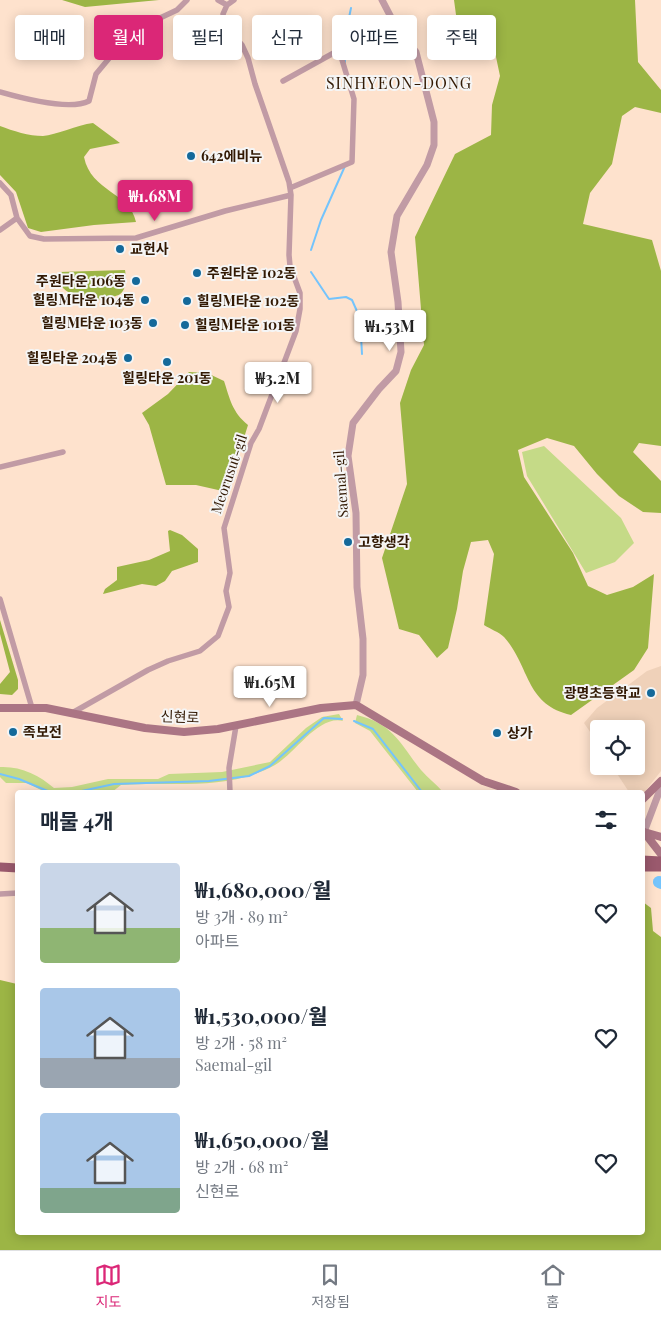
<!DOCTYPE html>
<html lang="ko">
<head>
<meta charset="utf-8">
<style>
  body { margin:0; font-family:"Playfair Display","Noto Sans KR",serif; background:#f6f6f7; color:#1f2937; height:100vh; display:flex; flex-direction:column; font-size:19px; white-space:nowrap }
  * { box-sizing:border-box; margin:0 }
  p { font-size:16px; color:#747a83 }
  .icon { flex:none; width:28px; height:28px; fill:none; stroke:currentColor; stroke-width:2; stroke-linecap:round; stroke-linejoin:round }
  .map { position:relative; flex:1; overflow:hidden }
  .details { position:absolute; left:15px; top:790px; width:630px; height:445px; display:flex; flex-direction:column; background:#fff; border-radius:5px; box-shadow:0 2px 12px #0003 }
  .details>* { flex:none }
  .banner { position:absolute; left:15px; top:15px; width:631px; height:45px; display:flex; gap:10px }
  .tools { position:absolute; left:590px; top:720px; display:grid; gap:10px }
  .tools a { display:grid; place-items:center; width:55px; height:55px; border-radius:5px; background:#fff; box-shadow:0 2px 12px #0003; font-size:25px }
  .price { position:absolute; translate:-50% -42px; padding:0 11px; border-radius:5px; background:#fff; color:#222; font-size:16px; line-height:32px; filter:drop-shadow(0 1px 2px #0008) }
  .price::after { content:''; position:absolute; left:50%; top:30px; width:15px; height:11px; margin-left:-8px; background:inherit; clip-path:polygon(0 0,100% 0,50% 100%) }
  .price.current { background:#db2777; color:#fff }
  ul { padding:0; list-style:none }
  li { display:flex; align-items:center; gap:15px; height:125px; padding:0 25px }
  li span { display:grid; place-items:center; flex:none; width:140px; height:100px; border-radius:5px; color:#555 }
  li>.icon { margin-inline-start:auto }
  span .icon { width:60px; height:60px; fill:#fffc; stroke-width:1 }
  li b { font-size:21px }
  h2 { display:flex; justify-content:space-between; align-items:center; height:60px; padding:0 25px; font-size:21px }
  .tag { padding:0 18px; border-radius:5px; background:#fff; box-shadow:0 2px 12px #0003; font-size:18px; line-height:45px }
  .tag.current { background:#db2777; color:#fff }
  .tabs { display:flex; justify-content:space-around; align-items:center; height:70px; border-top:1px solid #e0e1e3; background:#fff; font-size:14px; color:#747a83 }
  .tabs a { display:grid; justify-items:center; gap:2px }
  .tabs .current { color:#db2777 }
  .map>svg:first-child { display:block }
  .built { fill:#efd1b9 }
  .green { fill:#c5da87 }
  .forest { fill:#9cb545 }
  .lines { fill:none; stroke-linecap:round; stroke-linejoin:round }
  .stream { stroke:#74c4fc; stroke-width:2 }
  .river { stroke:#74c4fc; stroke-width:12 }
  .minor { stroke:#c19ba5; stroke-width:5.5 }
  .tertiary { stroke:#c19ba5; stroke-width:7 }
  .secondary { stroke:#ab7584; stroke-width:8 }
  .primary { stroke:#9a596d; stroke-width:9 }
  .poi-dot { fill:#14699a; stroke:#f5f5f5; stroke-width:2 }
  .labels { text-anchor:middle; stroke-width:4; stroke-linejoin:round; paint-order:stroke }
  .poi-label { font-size:14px; font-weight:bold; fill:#321903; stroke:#f5f5f5; text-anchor:start }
  .street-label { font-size:14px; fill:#321903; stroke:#f5f5f5 }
  .quarter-label { font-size:16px; letter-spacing:1px; fill:#321903; stroke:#f5f5f5 }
</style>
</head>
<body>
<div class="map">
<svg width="661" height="1250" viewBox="0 0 661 1250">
  <rect width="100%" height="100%" fill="#fee2cd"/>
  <path class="built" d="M 661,666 L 661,771 L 643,794 L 629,792 L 612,766 L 636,766 L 636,729 L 599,729 L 599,745 L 584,723 L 597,708 L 631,683 L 647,671 Z"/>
  <path class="green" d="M 544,446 L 621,518 L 634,543 L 615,562 L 586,573 L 527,476 L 522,452 Z
    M 339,714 L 343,721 C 318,715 296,753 275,765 C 225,792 175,781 121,785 L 112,792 L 45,792 L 27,783 L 6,783 L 0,777 L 0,767 C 21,766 39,775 54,788 L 72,787 L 108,779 L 158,779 L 169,774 L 222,772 L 270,762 L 306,728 L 322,717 Z
    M 357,715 C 394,724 400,744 421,770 C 428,778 436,784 443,792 L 418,792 L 370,731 L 355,723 Z"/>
  <path class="forest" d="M 62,0 L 159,0 L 85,7 Z
    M 454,0 L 635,0 L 638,62 L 661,90 L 661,113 L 635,107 L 622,116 L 612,164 L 590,193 L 583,224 L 652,240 L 661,271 L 661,446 L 639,443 L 633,452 L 661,481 L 661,513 L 643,512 L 619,496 L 597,474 L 574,446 L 547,438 L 518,450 L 524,477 L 573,553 L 588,586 L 607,595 L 633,587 L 654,574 L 648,648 L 634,670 L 571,715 C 525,705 530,666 504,637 C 499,632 490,629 484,625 L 494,554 L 488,540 L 471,542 L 463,571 L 457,609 L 448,648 L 437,658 L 419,635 L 399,629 L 382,558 L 407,484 L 400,403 L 411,370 L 424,345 L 415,237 L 455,154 L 491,135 L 492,105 L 500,76 L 496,57 L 482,45 L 459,37 Z
    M 93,123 L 120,143 L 90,149 L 84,157 C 91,192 130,192 136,222 L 94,225 L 41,232 L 28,228 L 16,192 L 0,175 L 0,126 C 13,131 29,136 43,136 C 56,135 77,125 93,123 Z
    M 125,270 C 126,275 126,283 124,289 C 121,295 117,296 111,297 C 91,303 72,299 58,283 L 59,272 Z
    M 189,372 L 207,373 L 224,381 C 230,399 232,412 248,425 L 227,492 L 196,485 L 166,485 L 149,425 L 142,413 L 168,394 Z
    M 170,530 L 182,535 L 198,549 L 198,562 L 172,571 L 165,581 L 156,586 L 142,584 L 103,594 L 105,589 L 117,580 L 117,567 L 149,560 L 170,551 L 168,531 Z
    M 0,620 L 18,680 L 18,689 L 12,695 L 0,694 L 0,684 L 10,672 L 0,634 Z
    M 643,902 L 651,908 L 653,931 L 661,937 L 661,1250 L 0,1250 L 0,980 L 17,984 L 18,1232 L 642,1232 Z"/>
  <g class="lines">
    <path class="stream" d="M 345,62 L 345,37 L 351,8
      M 311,250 L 321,220 L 345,166
      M 311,272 L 329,299 L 346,297 L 352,300 L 360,318 L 362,354
      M 354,721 L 373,729 L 422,792
      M 0,774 L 19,779 L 50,792
      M 77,792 L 114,784 L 209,781 L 249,776 L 270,766 L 324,718 L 342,719"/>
    <path class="river" d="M 659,882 L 661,883"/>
    <path class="minor" d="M 218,0 L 227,5
      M 283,81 L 339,50 L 354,99 L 352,162 L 290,188
      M 0,92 C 21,98 69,111 89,101 L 96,74 L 116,50 L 143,26 L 177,10 L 187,0
      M 0,183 L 11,195 L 17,218 L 30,236 L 44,239 L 136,238 L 225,211 L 291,195
      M 0,230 L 17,218
      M 0,467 L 63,452
      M 0,599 L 32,708
      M 72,713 L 148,670 L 168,661 L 200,651 L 218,636 L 229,607 L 226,591 L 230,573 L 224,528 L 251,443 L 259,429 L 296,331 L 300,309 L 300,293 L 290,266 L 289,255 L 291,195 L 289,182 L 255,84 L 248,58 L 242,45 L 225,25 L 223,14 L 227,5 L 234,0
      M 230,792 L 229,768 L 236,726
      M 0,894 L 18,893"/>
    <path class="tertiary" d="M 356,705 L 363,675 L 363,639 L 357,587 L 356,513 L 348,456 L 353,423 L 379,389 L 396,371 L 401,352 L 398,302 L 391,252 L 397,216 L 427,165 L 434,145 L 434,122 L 416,52 L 394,23 L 382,0
      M 644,832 L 661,787"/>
    <path class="secondary" d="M 0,708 L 46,708 L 145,728 L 184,732 L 218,729 L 321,708 L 356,705 L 483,781 L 516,792
      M 642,800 L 661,781
      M 644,832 L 661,854
      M 644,832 L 661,837"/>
    <path class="primary" d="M 642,860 L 661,861
      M 0,867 L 18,868
      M 642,867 L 661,867"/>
  </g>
  <g class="poi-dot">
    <circle cx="191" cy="156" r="5"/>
    <circle cx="120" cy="249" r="5"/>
    <circle cx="197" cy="273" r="5"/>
    <circle cx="136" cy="281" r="5"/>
    <circle cx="145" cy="300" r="5"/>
    <circle cx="187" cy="301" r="5"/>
    <circle cx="153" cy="323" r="5"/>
    <circle cx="185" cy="325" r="5"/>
    <circle cx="128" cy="358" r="5"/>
    <circle cx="167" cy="362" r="5"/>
    <circle cx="348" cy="542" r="5"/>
    <circle cx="651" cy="693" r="5"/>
    <circle cx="13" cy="732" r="5"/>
    <circle cx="497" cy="733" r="5"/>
  </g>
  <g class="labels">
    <g class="poi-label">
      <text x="201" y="161">642에비뉴</text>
      <text x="130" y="254">교헌사</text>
      <text x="207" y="278">주원타운 102동</text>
      <text x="126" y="286" text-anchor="end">주원타운 106동</text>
      <text x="135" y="305" text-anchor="end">힐링M타운 104동</text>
      <text x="197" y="306">힐링M타운 102동</text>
      <text x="143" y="328" text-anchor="end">힐링M타운 103동</text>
      <text x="195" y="330">힐링M타운 101동</text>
      <text x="118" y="363" text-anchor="end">힐링타운 204동</text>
      <text x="167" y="383" text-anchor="middle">힐링타운 201동</text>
      <text x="358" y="547">고향생각</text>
      <text x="641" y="698" text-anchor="end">광명초등학교</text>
      <text x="23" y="737">족보전</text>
      <text x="507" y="738">상가</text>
    </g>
    <g class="street-label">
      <text transform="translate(229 474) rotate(-71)" y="5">Meorusut-gil</text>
      <text transform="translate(341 484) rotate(-94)" y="5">Saemal-gil</text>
      <text transform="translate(180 717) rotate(2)" y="5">신현로</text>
    </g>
    <g class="quarter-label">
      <text x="399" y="89">SINHYEON-DONG</text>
    </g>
  </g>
</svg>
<div class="tools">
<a><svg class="icon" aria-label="locate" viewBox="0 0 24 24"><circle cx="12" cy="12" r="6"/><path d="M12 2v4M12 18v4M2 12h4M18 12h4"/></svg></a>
</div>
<b class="price current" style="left:155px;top:222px">₩1.68M</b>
<b class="price" style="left:390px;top:352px">₩1.53M</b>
<b class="price" style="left:278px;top:404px">₩3.2M</b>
<b class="price" style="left:270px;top:708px">₩1.65M</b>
<div class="banner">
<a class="tag">매매</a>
<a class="tag current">월세</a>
<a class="tag">필터</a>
<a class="tag">신규</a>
<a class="tag">아파트</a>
<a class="tag">주택</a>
</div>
<section class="details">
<h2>매물 4개<svg class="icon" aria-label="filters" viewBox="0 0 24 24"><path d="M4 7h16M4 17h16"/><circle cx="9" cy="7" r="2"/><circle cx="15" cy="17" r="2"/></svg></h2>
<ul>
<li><span style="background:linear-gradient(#c9d6e8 65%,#8fb573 0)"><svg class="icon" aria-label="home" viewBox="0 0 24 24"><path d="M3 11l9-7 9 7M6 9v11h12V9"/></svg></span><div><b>₩1,680,000/월</b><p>방 3개 · 89 m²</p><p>아파트</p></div><svg class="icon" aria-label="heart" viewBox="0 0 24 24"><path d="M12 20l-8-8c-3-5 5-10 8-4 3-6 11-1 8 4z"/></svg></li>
<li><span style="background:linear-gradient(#a9c7e8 70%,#9aa5b1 0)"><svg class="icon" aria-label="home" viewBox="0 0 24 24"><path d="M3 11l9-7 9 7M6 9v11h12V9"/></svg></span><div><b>₩1,530,000/월</b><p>방 2개 · 58 m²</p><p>Saemal-gil</p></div><svg class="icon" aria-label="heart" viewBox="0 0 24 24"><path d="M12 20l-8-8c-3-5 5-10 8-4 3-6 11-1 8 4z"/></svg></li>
<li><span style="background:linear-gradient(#a9c7e8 75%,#7fa58c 0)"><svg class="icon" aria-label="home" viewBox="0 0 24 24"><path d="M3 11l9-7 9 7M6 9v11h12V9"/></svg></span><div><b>₩1,650,000/월</b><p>방 2개 · 68 m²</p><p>신현로</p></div><svg class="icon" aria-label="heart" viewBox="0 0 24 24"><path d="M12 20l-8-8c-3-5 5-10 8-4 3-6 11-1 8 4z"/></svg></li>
</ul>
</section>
</div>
<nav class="tabs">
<a class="current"><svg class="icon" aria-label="map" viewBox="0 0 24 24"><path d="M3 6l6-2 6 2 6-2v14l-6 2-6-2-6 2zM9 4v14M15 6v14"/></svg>지도</a>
<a><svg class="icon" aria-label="saved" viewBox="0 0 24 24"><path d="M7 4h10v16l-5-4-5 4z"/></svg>저장됨</a>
<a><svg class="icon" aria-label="home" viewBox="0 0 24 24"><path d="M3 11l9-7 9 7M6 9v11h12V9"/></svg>홈</a>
</nav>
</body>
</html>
